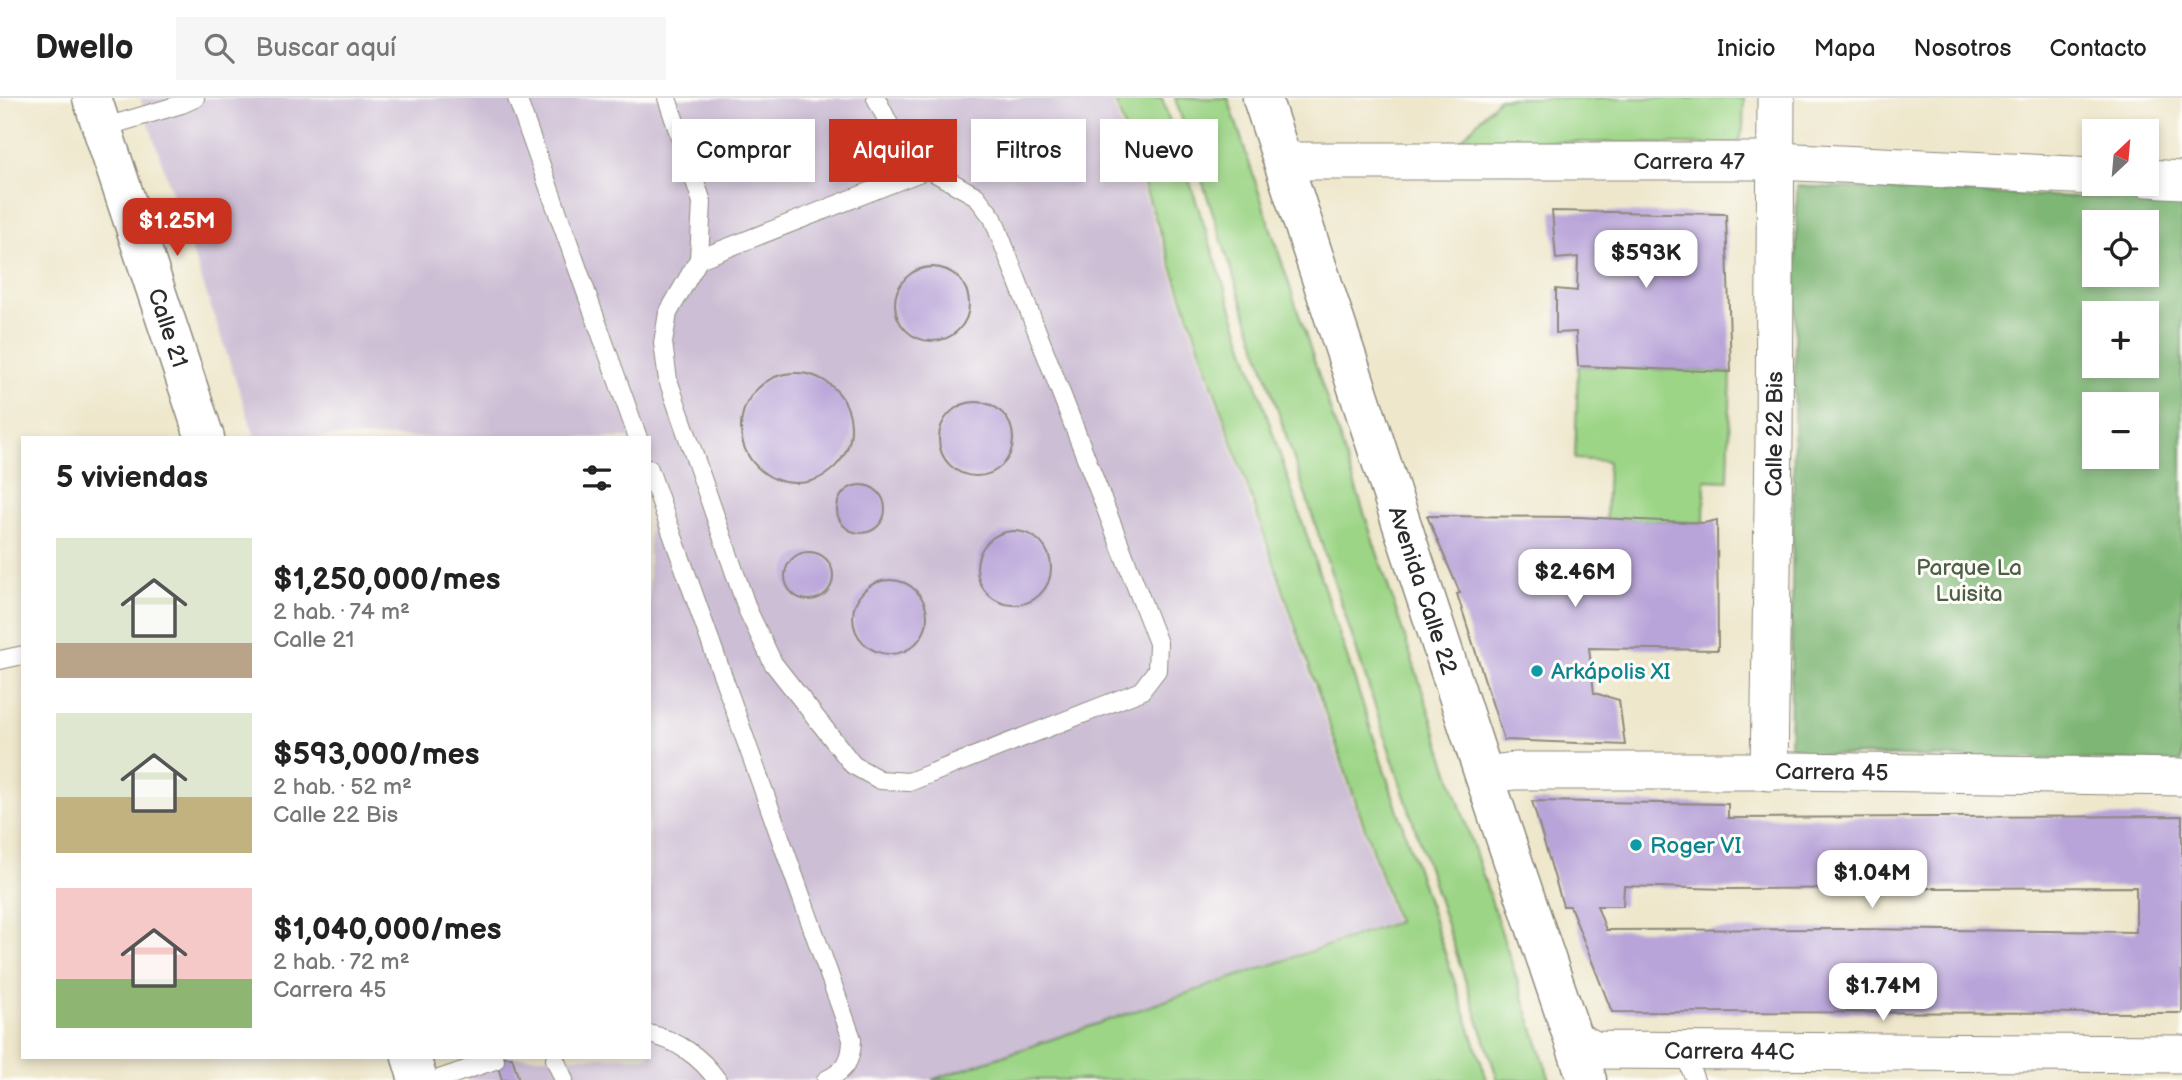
<!DOCTYPE html>
<html lang="es">
<head>
<meta charset="utf-8">
<style>
  body { margin:0; font-family:"Balsamiq Sans",sans-serif; background:#f6f6f6; color:#222; height:100vh; display:flex; flex-direction:column; font-size:26px; white-space:nowrap }
  * { box-sizing:border-box; margin:0 }
  p { font-size:23px; color:#767676 }
  .icon { flex:none; width:38px; height:38px; fill:none; stroke:currentColor; stroke-width:2; stroke-linecap:round; stroke-linejoin:round }
  .map { position:relative; flex:1; overflow:hidden }
  .sheet { position:absolute; left:21px; top:338px; width:630px; height:623px; display:flex; flex-direction:column; background:#fff; border-radius:0px; box-shadow:0 4px 10px #0003 }
  .sheet>* { flex:none }
  .banner { position:absolute; left:672px; top:21px; width:665px; height:63px; display:flex; gap:14px }
  .needle { width:46px; rotate:26deg }
  .fabs { position:absolute; left:2082px; top:21px; display:grid; gap:14px }
  .fabs a { display:grid; place-items:center; width:77px; height:77px; border-radius:0px; background:#fff; box-shadow:0 4px 10px #0003; font-size:35px }
  .price { position:absolute; translate:-50% -60px; padding:0 16px; border-radius:14px; background:#fff; color:#222; font-size:23px; line-height:46px; filter:drop-shadow(0 2px 4px #0008) }
  .price::after { content:''; position:absolute; left:50%; top:42px; width:21px; height:16px; margin-left:-10px; background:inherit; clip-path:polygon(0 0,100% 0,50% 100%) }
  .price.active { background:#c8321e; color:#fff }
  ul { padding:0; list-style:none }
  li { display:flex; align-items:center; gap:21px; height:175px; padding:0 35px }
  li span { display:grid; place-items:center; flex:none; width:196px; height:140px; border-radius:0px; color:#555 }
  li>.icon { margin-inline-start:auto }
  span .icon { width:84px; height:84px; fill:#fffc; stroke-width:1 }
  li b { font-size:30px }
  h2 { display:flex; justify-content:space-between; align-items:center; height:84px; padding:0 35px; font-size:30px }
  .pill { padding:0 24px; border-radius:0px; background:#fff; box-shadow:0 4px 10px #0003; font-size:24px; line-height:63px }
  .pill.active { background:#c8321e; color:#fff }
  header { display:flex; align-items:center; gap:42px; box-sizing:border-box; height:98px; padding:0 35px; background:#fff; border-bottom:2px solid #e0e0e0 }
  header strong { font-size:33px }
  nav { display:flex; gap:38px; margin-inline-start:auto; font-size:24px }
  .search { width:490px; height:63px; background:#f6f6f6; display:flex; align-items:center; gap:18px; box-sizing:border-box; padding:0 24px; border-radius:0px; color:#767676; font-size:26px }
  .map>svg:first-child { display:block }
  .industrial { fill:#ccbed4 }
  .green { fill:#9dd587; stroke:#648059; stroke-width:2 }
  .forest { fill:#7eb674; stroke:#547050; stroke-width:2; fill-rule:evenodd }
  .building { fill:#b9a4d9; fill-rule:evenodd }
  .lines { fill:none; stroke-linecap:round; stroke-linejoin:round }
  .service-casing { stroke:#8c897c; stroke-width:20 }
  .minor-casing { stroke:#8c897c; stroke-width:39 }
  .tertiary-casing { stroke:#8c897c; stroke-width:41 }
  .service { stroke:#fff; stroke-width:18 }
  .minor { stroke:#fff; stroke-width:37 }
  .tertiary { stroke:#fff; stroke-width:38 }
  .culture-dot { fill:#0f9aa8; stroke:#fdfcf7; stroke-width:2.5 }
  .labels { text-anchor:middle; stroke-width:6; stroke-linejoin:round; paint-order:stroke }
  .street-label { font-size:23px; fill:#2b2b2b; stroke:#fdfcf7 }
  .park-label { font-size:23px; fill:#4d5e47; stroke:#fdfcf7 }
  .culture-label { font-size:23px; fill:#0d838f; stroke:#fdfcf7; text-anchor:start }
</style>
</head>
<body>
<header>
<strong>Dwello</strong>
<div class="search"><svg class="icon" aria-label="search" viewBox="0 0 24 24"><circle cx="10" cy="10" r="6"/><path d="M15 15l6 6"/></svg>Buscar aquí</div>
<nav><a>Inicio</a><a>Mapa</a><a>Nosotros</a><a>Contacto</a></nav>
</header>
<div class="map">
<svg width="2182" height="982" viewBox="0 0 2182 982">
  <rect width="100%" height="100%" fill="#fdfcf7"/>
  <filter id="ink" filterUnits="userSpaceOnUse"><feTurbulence type="fractalNoise" baseFrequency=".0143" numOctaves="2"/><feDisplacementMap in="SourceGraphic" scale="14" xChannelSelector="R" yChannelSelector="G"/><feConvolveMatrix kernelMatrix="1 2 1 2 8 2 1 2 1" color-interpolation-filters="sRGB"/></filter>
  <filter id="wash" filterUnits="userSpaceOnUse"><feTurbulence type="fractalNoise" baseFrequency=".00686" numOctaves="4" result="noise"/><feDisplacementMap in="SourceGraphic" scale="28" xChannelSelector="R" yChannelSelector="G"/><feGaussianBlur stdDeviation="1.57" result="paint"/><feColorMatrix in="noise" values="0 0 0 0 0 0 0 0 0 0 0 0 0 0 0 0 0 1.4 0 .05"/><feComposite in="paint" operator="in"/></filter>
  <g filter="url(#wash)">
    <rect width="100%" height="100%" fill="#eee7cc"/>
    <path class="industrial" d="M 140,0 L 1111,0 L 1394,823 L 931,982 L 468,982 L 460,959 L 649,959 L 649,340 L 255,339 Z"/>
    <path class="green" d="M 1114,0 L 1162,0 L 1487,982 L 932,982 L 1397,824 Z
      M 1175,0 L 1228,0 L 1550,982 L 1498,982 Z
      M 1499,0 L 1744,0 L 1743,31 L 1739,44 L 1724,47 L 1461,42 Z
      M 1578,268 L 1731,274 L 1728,383 L 1705,382 L 1704,425 L 1606,421 L 1608,363 L 1575,361 Z"/>
    <path class="forest" d="M 1797,88 L 2182,103 L 2182,664 L 1790,656 ZM 2095,124 L 2147,124 L 2147,177 L 2095,177 ZM 2095,215 L 2147,215 L 2147,268 L 2095,268 ZM 2095,306 L 2147,306 L 2147,359 L 2095,359 Z"/>
    <g id="blocks">
      <path class="building" d="M 1552,113 L 1726,116 L 1731,274 L 1578,268 L 1576,234 L 1556,235 L 1556,191 L 1577,193 L 1578,159 L 1556,161 Z
        M895 206a37 37 0 1 1 74 0a37 37 0 1 1-74 0Z
        M741 330a55 55 0 1 1 110 0a55 55 0 1 1-110 0Z
        M939 341a37 37 0 1 1 74 0a37 37 0 1 1-74 0Z
        M837 411a24 24 0 1 1 48 0a24 24 0 1 1-48 0Z
        M 1427,418 L 1578,419 L 1704,425 L 1717,422 L 1718,552 L 1589,550 L 1594,595 L 1619,602 L 1625,647 L 1504,642 L 1457,496 L 1460,495 Z
        M977 470a37 37 0 1 1 74 0a37 37 0 1 1-74 0Z
        M785 478a24 24 0 1 1 48 0a24 24 0 1 1-48 0Z
        M853 519a37 37 0 1 1 74 0a37 37 0 1 1-74 0Z
        M 1532,703 L 1728,706 L 1728,720 L 2182,718 L 2182,915 L 1612,914 L 1570,808 L 1563,808 ZM 1624,788 L 1727,791 L 2136,789 L 2136,834 L 1850,831 L 1606,832 L 1597,808 L 1623,808 Z
        M 495,959 L 512,959 L 519,982 L 502,982 Z"/>
    </g>
  </g>
  <g filter="url(#ink)">
    <use href="#blocks" fill-opacity="0" stroke="#8c897c" stroke-width="2"/>
    <g class="lines">
      <defs>
        <path id="service" d="M 517,0 L 638,340
          M 667,0 L 702,104 L 699,161 L 668,215 L 663,245 L 668,282 L 748,513 L 773,565 L 853,667 L 880,682 L 909,684 L 1141,593 L 1157,572 L 1158,545 L 993,120 L 976,98 L 928,71 L 890,28 L 876,0
          M 102,30 L 182,6 L 195,0
          M 699,161 L 928,71
          M 649,371 L 852,941 C 852,962 845,973 826,982
          M 0,562 L 23,557
          M 649,936 C 677,942 701,959 717,982
          M 1683,952 L 1695,982
          M 555,961 L 564,982
          M 436,982 L 495,962"/>
        <g id="minor">
          <path id="s1" d="M 1283,63 L 1776,63 L 2095,78"/>
          <path d="M 2147,80 L 2182,82"/>
          <path id="s2" d="M 1769,674 L 1774,342 L 1776,0"/>
          <path id="s3" d="M 1484,677 L 1515,673 L 1792,673 L 2182,679"/>
          <path id="s4" d="M 1573,941 L 1595,952 L 2182,956"/>
        </g>
        <g id="tertiary">
          <path id="s5" d="M 92,0 L 205,340"/>
          <path id="s6" d="M 1262,0 L 1484,677 L 1587,982"/>
          <path d="M 411,959 L 418,982"/>
        </g>
      </defs>
      <use href="#service" class="service-casing"/>
      <use href="#minor" class="minor-casing"/>
      <use href="#tertiary" class="tertiary-casing"/>
      <use href="#service" class="service"/>
      <use href="#minor" class="minor"/>
      <use href="#tertiary" class="tertiary"/>
    </g>
  </g>
  <g class="culture-dot">
    <circle cx="1537" cy="573" r="7"/>
    <circle cx="1636" cy="747" r="7"/>
  </g>
  <g class="labels">
    <g class="street-label">
      <text dy="8" stroke="none"><textPath href="#s1" startOffset="406">Carrera 47</textPath></text>
      <text dy="8" stroke="none"><textPath href="#s5" startOffset="242">Calle 21</textPath></text>
      <text dy="8" stroke="none"><textPath href="#s2" startOffset="338">Calle 22 Bis</textPath></text>
      <text dy="8" stroke="none"><textPath href="#s6" startOffset="518">Avenida Calle 22</textPath></text>
      <text dy="8" stroke="none"><textPath href="#s3" startOffset="348">Carrera 45</textPath></text>
      <text dy="8" stroke="none"><textPath href="#s4" startOffset="159">Carrera 44C</textPath></text>
    </g>
    <g class="park-label">
      <text x="1969" y="477">Parque La<tspan x="1969" dy="26">Luisita</tspan></text>
    </g>
    <g class="culture-label">
      <text x="1551" y="581">Arkápolis XI</text>
      <text x="1650" y="755">Roger VI</text>
    </g>
  </g>
</svg>
<div class="fabs">
<a><svg class="needle" viewBox="-14 -14 28 28"><path d="M0-13l5 13h-10z" fill="#e53935"/><path d="M0 13l5-13h-10z" fill="#767676"/></svg></a>
<a><svg class="icon" aria-label="locate" viewBox="0 0 24 24"><circle cx="12" cy="12" r="6"/><path d="M12 2v4M12 18v4M2 12h4M18 12h4"/></svg></a>
<a>+</a>
<a>−</a>
</div>
<b class="price active" style="left:177px;top:160px">$1.25M</b>
<b class="price" style="left:1646px;top:192px">$593K</b>
<b class="price" style="left:1575px;top:511px">$2.46M</b>
<b class="price" style="left:1872px;top:812px">$1.04M</b>
<b class="price" style="left:1883px;top:925px">$1.74M</b>
<div class="banner">
<a class="pill">Comprar</a>
<a class="pill active">Alquilar</a>
<a class="pill">Filtros</a>
<a class="pill">Nuevo</a>
</div>
<section class="sheet">
<h2>5 viviendas<svg class="icon" aria-label="filters" viewBox="0 0 24 24"><path d="M4 7h16M4 17h16"/><circle cx="9" cy="7" r="2"/><circle cx="15" cy="17" r="2"/></svg></h2>
<ul>
<li><span style="background:linear-gradient(#dfe7d0 75%,#b9a48a 0)"><svg class="icon" aria-label="home" viewBox="0 0 24 24"><path d="M3 11l9-7 9 7M6 9v11h12V9"/></svg></span><div><b>$1,250,000/mes</b><p>2 hab. · 74 m²</p><p>Calle 21</p></div></li>
<li><span style="background:linear-gradient(#dfe7d0 60%,#c2b280 0)"><svg class="icon" aria-label="home" viewBox="0 0 24 24"><path d="M3 11l9-7 9 7M6 9v11h12V9"/></svg></span><div><b>$593,000/mes</b><p>2 hab. · 52 m²</p><p>Calle 22 Bis</p></div></li>
<li><span style="background:linear-gradient(#f6c9c9 65%,#8fb573 0)"><svg class="icon" aria-label="home" viewBox="0 0 24 24"><path d="M3 11l9-7 9 7M6 9v11h12V9"/></svg></span><div><b>$1,040,000/mes</b><p>2 hab. · 72 m²</p><p>Carrera 45</p></div></li>
</ul>
</section>
</div>
</body>
</html>
